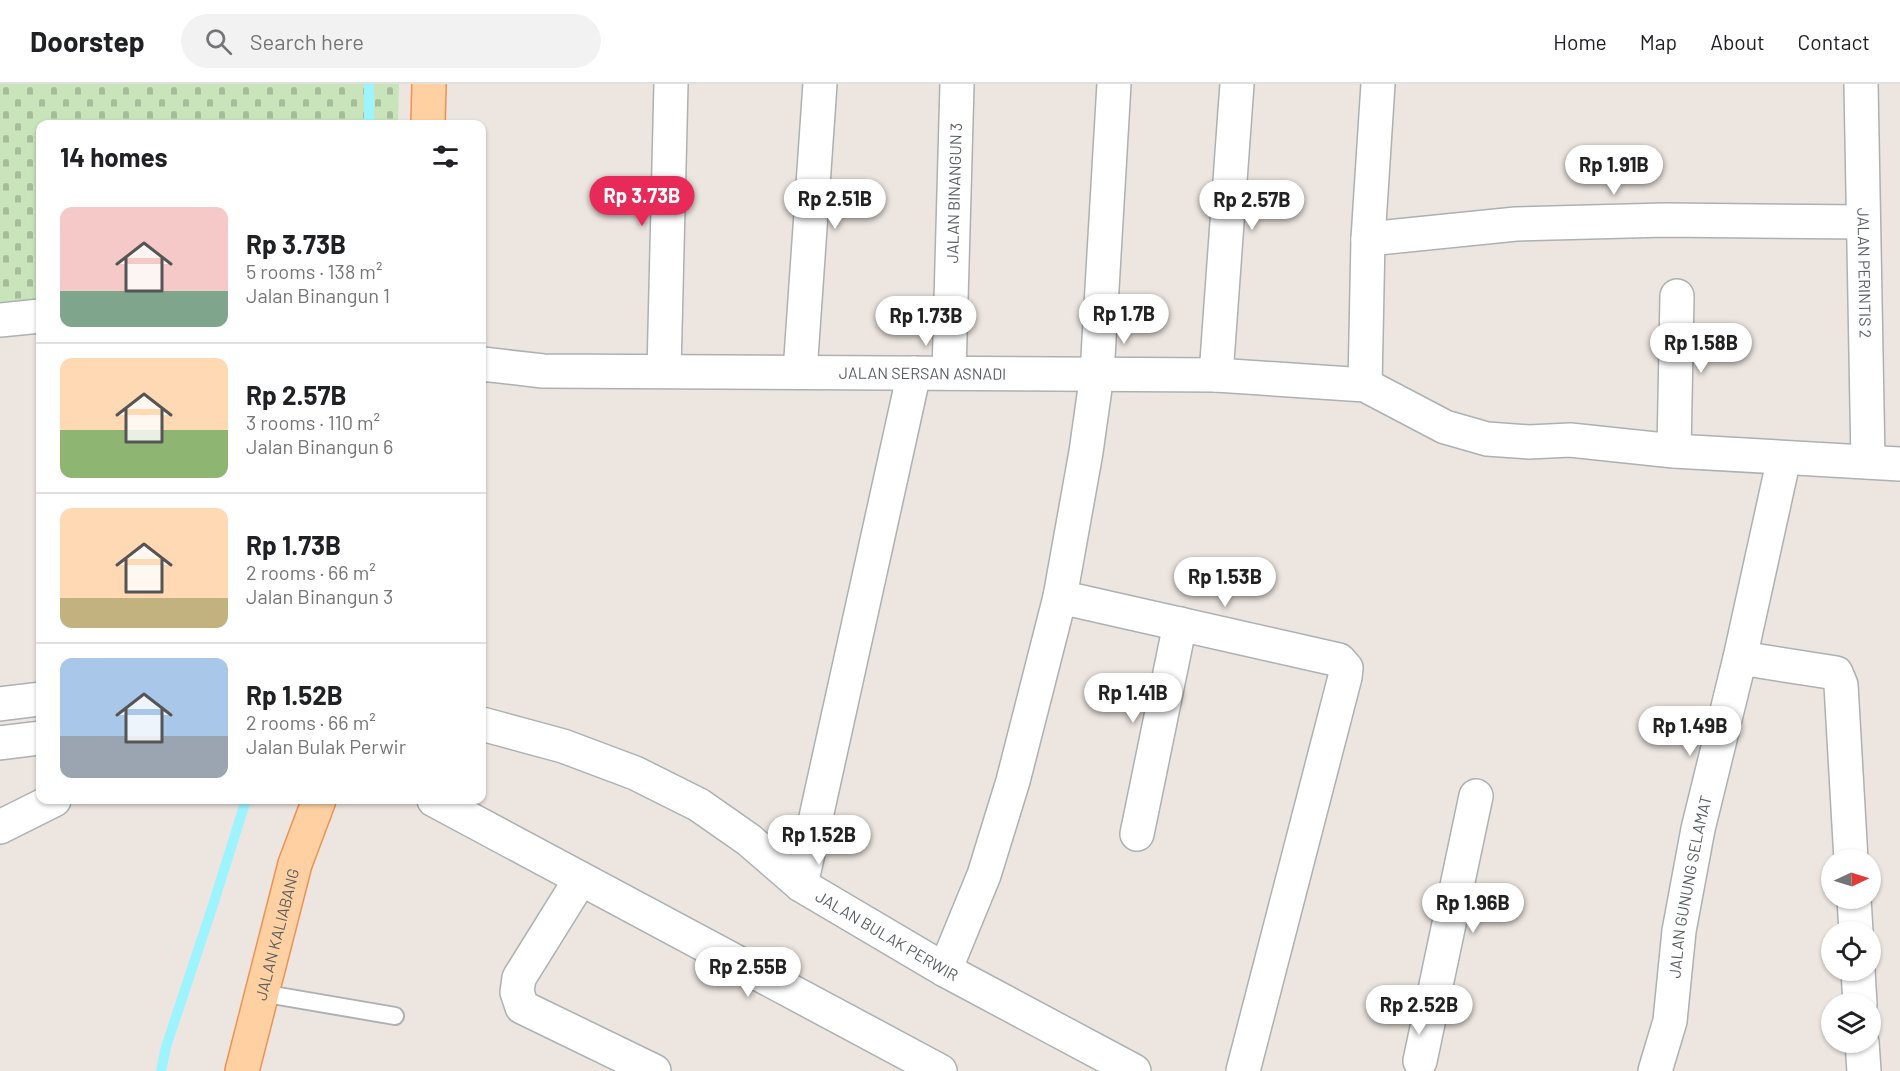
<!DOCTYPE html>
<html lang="en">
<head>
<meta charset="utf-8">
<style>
  body { margin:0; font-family:Barlow,sans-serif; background:#f2f2f2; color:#202124; height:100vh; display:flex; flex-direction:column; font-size:22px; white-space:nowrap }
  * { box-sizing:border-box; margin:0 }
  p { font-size:20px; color:#757577 }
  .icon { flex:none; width:33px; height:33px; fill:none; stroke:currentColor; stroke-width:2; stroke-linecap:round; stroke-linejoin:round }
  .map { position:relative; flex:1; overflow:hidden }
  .sheet { position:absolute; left:36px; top:36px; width:450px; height:684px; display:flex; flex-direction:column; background:#fff; border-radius:12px; box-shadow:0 2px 4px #0004 }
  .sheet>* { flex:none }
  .needle { width:39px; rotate:86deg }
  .fabs { position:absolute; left:1821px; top:765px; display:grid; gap:12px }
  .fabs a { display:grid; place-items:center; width:60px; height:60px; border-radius:50%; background:#fff; box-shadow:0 2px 4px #0004; font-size:30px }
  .price { position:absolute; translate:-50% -51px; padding:0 14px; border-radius:21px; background:#fff; color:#222; font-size:20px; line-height:39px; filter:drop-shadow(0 2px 3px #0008) }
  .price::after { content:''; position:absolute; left:50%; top:36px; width:18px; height:14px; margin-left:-9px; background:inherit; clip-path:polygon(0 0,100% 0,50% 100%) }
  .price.current { background:#e82a59; color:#fff }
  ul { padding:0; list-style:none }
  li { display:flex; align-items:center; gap:18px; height:150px; padding:0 24px }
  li+li { border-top:2px solid #e0e0e0 }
  li span { display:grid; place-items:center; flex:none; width:168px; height:120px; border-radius:12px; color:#555 }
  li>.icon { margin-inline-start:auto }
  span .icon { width:72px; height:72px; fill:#fffc; stroke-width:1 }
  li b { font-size:26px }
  h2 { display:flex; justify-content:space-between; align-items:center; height:72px; padding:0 24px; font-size:26px }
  header { display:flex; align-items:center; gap:36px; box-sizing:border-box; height:84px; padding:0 30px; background:#fff; border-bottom:2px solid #e0e0e0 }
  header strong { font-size:28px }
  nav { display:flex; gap:33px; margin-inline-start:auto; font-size:21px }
  .search { width:420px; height:54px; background:#f2f2f2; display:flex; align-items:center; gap:15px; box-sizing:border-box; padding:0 21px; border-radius:33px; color:#757577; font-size:22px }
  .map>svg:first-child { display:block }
  .cemetery { fill:url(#cemetery-stones) }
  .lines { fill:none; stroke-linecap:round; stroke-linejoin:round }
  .stream { stroke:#9df4ff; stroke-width:10 }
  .service-casing { stroke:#acb1b3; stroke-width:20 }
  .minor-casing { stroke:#acb1b3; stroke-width:36 }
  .primary-casing { stroke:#f09154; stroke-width:36 }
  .service { stroke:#fff; stroke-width:16 }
  .minor { stroke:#fff; stroke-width:33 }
  .primary { stroke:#ffd1a2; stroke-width:33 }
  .labels { text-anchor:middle; stroke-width:5; stroke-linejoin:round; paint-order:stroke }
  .street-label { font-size:16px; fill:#595f61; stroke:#fff }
</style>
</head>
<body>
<header>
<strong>Doorstep</strong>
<div class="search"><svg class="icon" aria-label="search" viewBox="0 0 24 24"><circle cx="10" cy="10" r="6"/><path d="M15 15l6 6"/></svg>Search here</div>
<nav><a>Home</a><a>Map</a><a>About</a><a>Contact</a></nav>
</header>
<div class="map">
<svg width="1900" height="987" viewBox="0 0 1900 987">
  <defs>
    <pattern id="cemetery-stones" width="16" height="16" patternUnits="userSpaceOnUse" patternTransform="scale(1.5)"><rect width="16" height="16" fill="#c9e4bb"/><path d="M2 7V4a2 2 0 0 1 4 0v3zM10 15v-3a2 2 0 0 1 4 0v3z" fill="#a6bc9b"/></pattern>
  </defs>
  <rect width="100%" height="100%" fill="#ece5e0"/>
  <path class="cemetery" d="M 0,0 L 399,0 L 398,40 L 40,40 L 40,231 L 0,236 Z"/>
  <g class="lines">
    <path class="stream" d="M 369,0 L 369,40
      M 161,987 L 166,963 L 213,821 L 246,716"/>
    <defs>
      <path id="service" d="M 261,909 L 395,932"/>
      <g id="minor">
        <path id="s1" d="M 1861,0 L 1868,378"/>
        <path d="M 1368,155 L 1516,140 L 1665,136 L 1863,138"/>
        <path d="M 0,236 L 40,232"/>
        <path id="s2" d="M 482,280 L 543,287 L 1216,291 L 1365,301 L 1445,343 L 1487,355 L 1529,358 L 1570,356 L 1674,367 L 1900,380"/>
        <path d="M 664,287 L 671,0"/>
        <path d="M 800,288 L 820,0"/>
        <path id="s3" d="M 949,289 L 957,0"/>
        <path d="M 1216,291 L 1237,0"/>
        <path d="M 1365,301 L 1368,155 L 1378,0"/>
        <path d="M 1674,367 L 1677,212"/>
        <path d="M 1060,513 L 1086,368 L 1097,290 L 1114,0"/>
        <path d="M 1740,574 L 1836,589 L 1841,601 L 1851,776"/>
        <path d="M 0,620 L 40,615"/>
        <path id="s4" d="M 482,640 L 563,662 L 635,689 L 699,721 L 749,756 L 801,801 L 945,886 L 1134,987"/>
        <path d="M 0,659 L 40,654"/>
        <path d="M 434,716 L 940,987"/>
        <path d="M 0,743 L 54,716"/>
        <path d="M 1137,750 L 1180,540"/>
        <path d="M 580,796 L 519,894 L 517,908 L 522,923 L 654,987"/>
        <path d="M 801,801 L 914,289"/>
        <path d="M 1854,814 L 1856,848"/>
        <path d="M 945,886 L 984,791 L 1013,697 L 1060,513 L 1339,576 L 1346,584 L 1345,593 L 1243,987"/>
        <path d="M 1858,886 L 1860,920"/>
        <path d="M 1862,958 L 1864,987"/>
        <path d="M 1420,977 L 1476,712"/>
        <path id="s5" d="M 1655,987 L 1670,937 L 1679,847 L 1698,745 L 1740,574 L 1784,374"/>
      </g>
      <g id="primary">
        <path d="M 428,40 L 429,0"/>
        <path id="s6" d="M 242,987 L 295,780 L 319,716"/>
      </g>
    </defs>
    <use href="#service" class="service-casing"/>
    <use href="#minor" class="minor-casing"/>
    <use href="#primary" class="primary-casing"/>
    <use href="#service" class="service"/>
    <use href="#minor" class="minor"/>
    <use href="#primary" class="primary"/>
  </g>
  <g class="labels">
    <g class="street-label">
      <text dy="6" stroke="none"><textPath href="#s3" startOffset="180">JALAN BINANGUN 3</textPath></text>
      <text dy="6" stroke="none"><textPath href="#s1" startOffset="189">JALAN PERINTIS 2</textPath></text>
      <text dy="6" stroke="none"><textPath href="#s2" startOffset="441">JALAN SERSAN ASNADI</textPath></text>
      <text dy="6" stroke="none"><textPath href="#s5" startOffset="188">JALAN GUNUNG SELAMAT</textPath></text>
      <text dy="6" stroke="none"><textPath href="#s6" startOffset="141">JALAN KALIABANG</textPath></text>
      <text dy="6" stroke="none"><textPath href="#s4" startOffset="462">JALAN BULAK PERWIR</textPath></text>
    </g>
  </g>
</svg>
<div class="fabs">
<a><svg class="needle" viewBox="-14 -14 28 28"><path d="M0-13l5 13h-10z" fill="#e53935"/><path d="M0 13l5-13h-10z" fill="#757577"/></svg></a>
<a><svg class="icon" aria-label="locate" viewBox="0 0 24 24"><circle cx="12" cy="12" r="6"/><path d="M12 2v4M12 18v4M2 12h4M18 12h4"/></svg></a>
<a><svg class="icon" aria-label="layers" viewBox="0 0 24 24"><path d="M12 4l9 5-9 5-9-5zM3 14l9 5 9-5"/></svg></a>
</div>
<b class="price" style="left:1614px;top:112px">Rp 1.91B</b>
<b class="price current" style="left:642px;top:143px">Rp 3.73B</b>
<b class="price" style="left:835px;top:146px">Rp 2.51B</b>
<b class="price" style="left:1252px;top:147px">Rp 2.57B</b>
<b class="price" style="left:1124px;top:261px">Rp 1.7B</b>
<b class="price" style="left:926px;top:263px">Rp 1.73B</b>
<b class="price" style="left:1701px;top:290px">Rp 1.58B</b>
<b class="price" style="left:1225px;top:524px">Rp 1.53B</b>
<b class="price" style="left:1133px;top:640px">Rp 1.41B</b>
<b class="price" style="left:1690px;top:673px">Rp 1.49B</b>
<b class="price" style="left:819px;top:782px">Rp 1.52B</b>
<b class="price" style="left:1473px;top:850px">Rp 1.96B</b>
<b class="price" style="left:748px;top:914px">Rp 2.55B</b>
<b class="price" style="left:1419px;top:952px">Rp 2.52B</b>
<section class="sheet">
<h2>14 homes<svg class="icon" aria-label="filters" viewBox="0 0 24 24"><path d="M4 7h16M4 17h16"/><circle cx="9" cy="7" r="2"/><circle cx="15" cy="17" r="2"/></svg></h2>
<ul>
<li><span style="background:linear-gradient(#f6c9c9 70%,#7fa58c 0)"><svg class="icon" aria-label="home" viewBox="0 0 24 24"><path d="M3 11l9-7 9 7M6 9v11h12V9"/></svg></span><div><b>Rp 3.73B</b><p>5 rooms · 138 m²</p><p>Jalan Binangun 1</p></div></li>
<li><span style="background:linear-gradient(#ffd9b3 60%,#8fb573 0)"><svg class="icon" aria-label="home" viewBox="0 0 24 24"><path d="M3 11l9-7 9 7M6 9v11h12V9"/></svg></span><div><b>Rp 2.57B</b><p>3 rooms · 110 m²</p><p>Jalan Binangun 6</p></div></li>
<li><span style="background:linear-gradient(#ffd9b3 75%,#c2b280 0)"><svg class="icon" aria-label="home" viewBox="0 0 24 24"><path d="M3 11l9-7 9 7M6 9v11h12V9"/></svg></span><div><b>Rp 1.73B</b><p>2 rooms · 66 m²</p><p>Jalan Binangun 3</p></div></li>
<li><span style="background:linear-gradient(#a9c7e8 65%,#9aa5b1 0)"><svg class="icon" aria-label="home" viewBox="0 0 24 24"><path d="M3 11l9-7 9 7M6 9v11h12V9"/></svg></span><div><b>Rp 1.52B</b><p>2 rooms · 66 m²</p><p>Jalan Bulak Perwir</p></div></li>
</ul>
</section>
</div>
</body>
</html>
